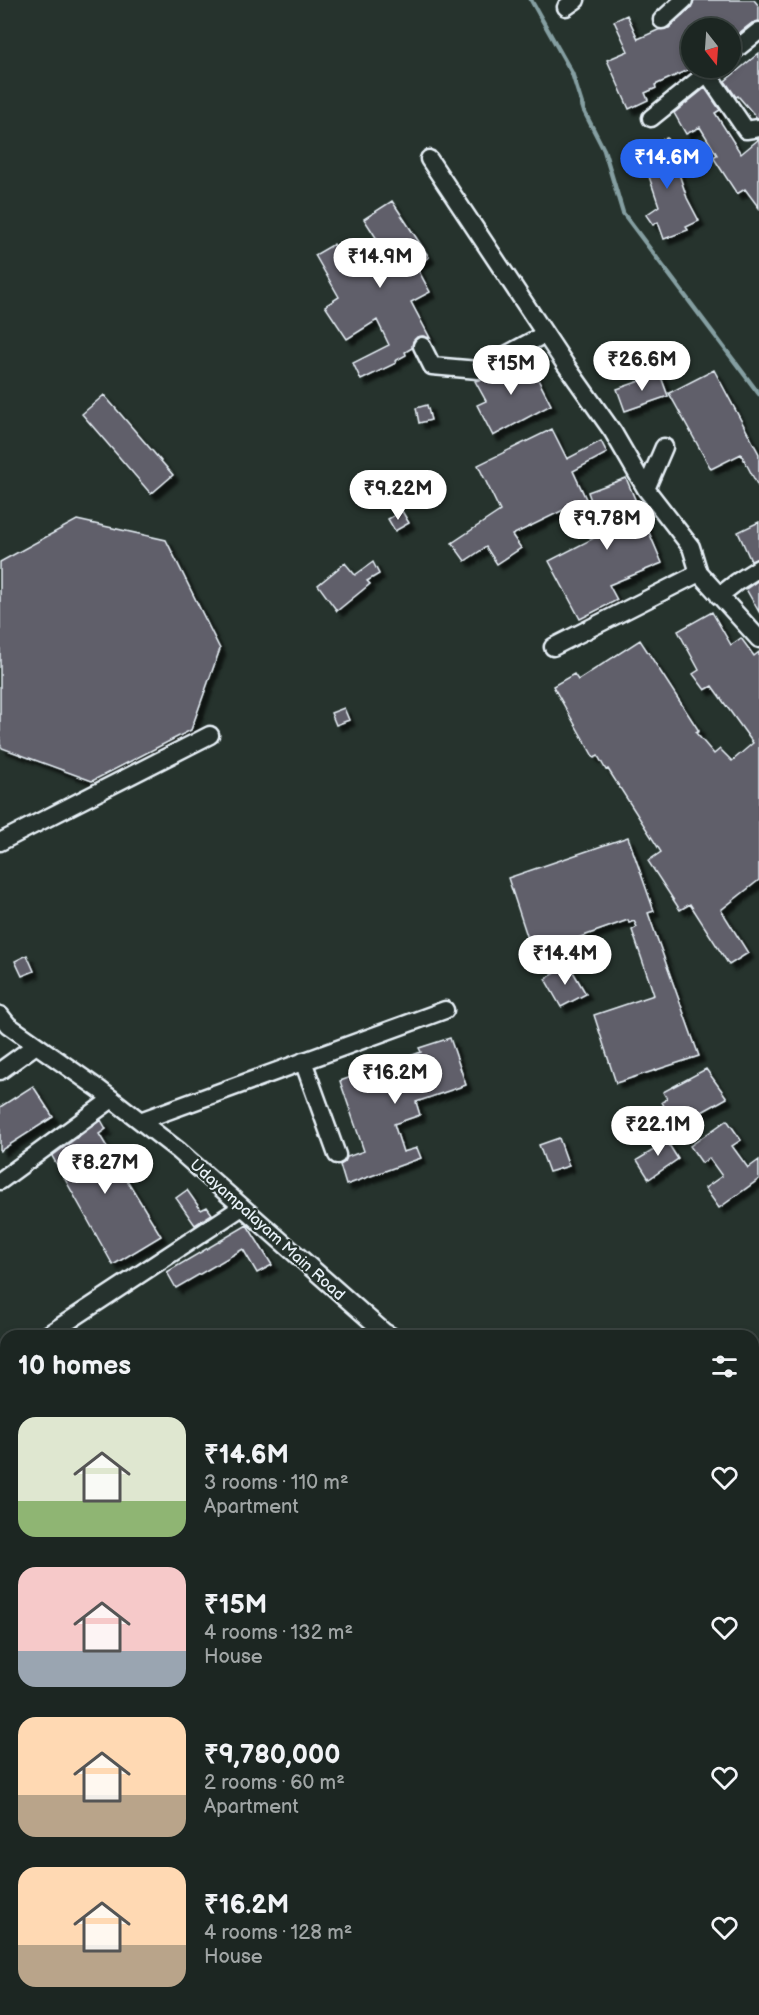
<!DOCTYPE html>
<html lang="en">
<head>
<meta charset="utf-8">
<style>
  body { margin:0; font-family:"Balsamiq Sans",sans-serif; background:#252e2a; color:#f1f3f6; height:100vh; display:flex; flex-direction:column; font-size:22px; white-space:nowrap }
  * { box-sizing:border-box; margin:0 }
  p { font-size:20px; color:#a0a5a5 }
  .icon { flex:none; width:33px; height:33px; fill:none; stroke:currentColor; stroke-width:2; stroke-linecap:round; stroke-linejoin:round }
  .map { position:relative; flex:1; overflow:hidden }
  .side { position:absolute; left:0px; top:1330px; width:759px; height:686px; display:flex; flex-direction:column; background:#1c2622; border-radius:18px 18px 0 0; box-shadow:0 3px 9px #0003,0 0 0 2px #3a4340 }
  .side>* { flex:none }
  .needle { width:39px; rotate:163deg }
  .tools { position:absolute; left:681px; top:18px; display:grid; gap:12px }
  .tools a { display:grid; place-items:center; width:60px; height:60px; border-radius:50%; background:#1c2622; box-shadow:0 3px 9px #0003,0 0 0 2px #3a4340; font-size:30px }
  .price { position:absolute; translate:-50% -51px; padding:0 14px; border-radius:21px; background:#fff; color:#222; font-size:20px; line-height:39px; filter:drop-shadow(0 2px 3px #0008) }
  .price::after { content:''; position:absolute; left:50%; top:36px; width:18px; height:14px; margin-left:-9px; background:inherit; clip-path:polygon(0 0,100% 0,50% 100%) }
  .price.selected { background:#2563eb; color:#fff }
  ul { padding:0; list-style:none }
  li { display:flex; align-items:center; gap:18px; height:150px; padding:0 18px }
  li span { display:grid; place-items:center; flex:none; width:168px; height:120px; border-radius:18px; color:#555 }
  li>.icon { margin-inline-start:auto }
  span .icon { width:72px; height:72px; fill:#fffc; stroke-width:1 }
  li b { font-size:26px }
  h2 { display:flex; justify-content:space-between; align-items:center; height:72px; padding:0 18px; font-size:26px }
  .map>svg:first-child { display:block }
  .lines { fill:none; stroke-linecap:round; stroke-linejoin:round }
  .stream { stroke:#859fa2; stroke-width:4.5 }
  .building { fill:#615f6a; stroke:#e8f1f8; stroke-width:1.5; filter:url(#shadow) }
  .minor-casing { stroke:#e8f1f8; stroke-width:21 }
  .major-casing { stroke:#e8f1f8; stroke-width:26 }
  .minor { stroke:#26332d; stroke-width:16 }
  .major { stroke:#716f52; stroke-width:21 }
  .labels { text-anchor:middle; stroke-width:4.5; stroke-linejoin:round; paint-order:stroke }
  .street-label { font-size:16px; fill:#e8f1f8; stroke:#26332d }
</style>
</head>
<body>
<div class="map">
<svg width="759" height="2015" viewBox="0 0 759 2015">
  <defs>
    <filter id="shadow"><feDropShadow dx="5.5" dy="5.5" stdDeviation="1.5" flood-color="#0009"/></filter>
  </defs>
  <rect width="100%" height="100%" fill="#26332d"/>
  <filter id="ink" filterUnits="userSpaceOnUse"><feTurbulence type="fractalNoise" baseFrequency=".0167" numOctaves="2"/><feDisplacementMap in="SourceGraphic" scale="12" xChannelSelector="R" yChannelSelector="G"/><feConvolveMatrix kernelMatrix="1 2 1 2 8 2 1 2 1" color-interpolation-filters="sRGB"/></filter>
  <g filter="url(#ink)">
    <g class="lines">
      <path class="stream" d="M 531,0 L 572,73 L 584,111 L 604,150 L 623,213 L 759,394
        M 0,1834 L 6,1830
        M 381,2010 L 385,2015"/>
    </g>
    <path class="building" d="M 694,0 L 754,0 L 759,6 L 759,21 L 752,23 L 730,40 L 730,28 L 692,28 L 692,68 L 655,85 L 656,88 L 645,93 L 648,100 L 629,109 L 607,60 L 628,51 L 614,21 L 627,15 L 638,39 L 658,30 L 669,28 L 691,8 Z
      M 759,53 L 759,118 L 757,118 L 738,96 L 736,97 L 725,81 Z
      M 705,88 L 720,110 L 715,113 L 741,154 L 759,139 L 759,208 L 745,189 L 737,194 L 713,157 L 717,155 L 700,127 L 686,134 L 674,113 Z
      M 667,138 L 687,198 L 699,221 L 686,227 L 688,230 L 664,239 L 658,222 L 653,225 L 646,215 L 659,206 L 639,147 Z
      M 392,201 L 429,257 L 416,266 L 430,292 L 411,302 L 430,338 L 423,336 L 417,337 L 413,341 L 412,348 L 405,352 L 406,355 L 395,361 L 396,363 L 361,380 L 353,363 L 389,345 L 377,320 L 347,339 L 325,306 L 339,297 L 315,255 L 334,244 L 345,264 L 375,247 L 372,242 L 377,239 L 364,219 Z
      M 526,356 L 551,405 L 493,436 L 477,405 L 486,401 L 475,381 L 483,379 Z
      M 714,370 L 759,454 L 759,488 L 741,454 L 711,469 L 669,393 Z
      M 660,374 L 668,396 L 625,411 L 617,389 Z
      M 104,395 L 173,475 L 151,494 L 82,414 Z
      M 427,405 L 431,420 L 419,423 L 416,408 Z
      M 552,429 L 567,459 L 601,441 L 607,453 L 573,471 L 586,499 L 512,535 L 521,548 L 497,564 L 486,547 L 465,561 L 452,543 L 500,511 L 478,465 Z
      M 626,478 L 662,563 L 609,585 L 617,600 L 580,619 L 549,561 L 600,535 L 594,522 L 598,520 L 588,492 Z
      M 402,511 L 409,523 L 395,531 L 388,519 Z
      M 77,520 L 166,540 L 220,649 L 191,730 L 92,781 L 2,748 L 0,744 L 0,562 Z
      M 759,522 L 759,558 L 751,561 L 738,532 Z
      M 373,562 L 379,574 L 367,581 L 370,584 L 337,611 L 318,585 L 345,563 L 355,575 Z
      M 759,580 L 759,612 L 746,589 Z
      M 712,612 L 731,645 L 741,638 L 754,656 L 759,652 L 759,880 L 721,910 L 748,953 L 729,965 L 690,904 L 680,910 L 648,861 L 661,852 L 608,769 L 606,770 L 598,756 L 594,758 L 553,686 L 574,674 L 578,680 L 640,640 L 699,731 L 696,733 L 714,754 L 720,749 L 732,761 L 753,743 L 712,686 L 705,690 L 693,674 L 699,670 L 678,631 Z
      M 344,708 L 349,720 L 336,725 L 331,713 Z
      M 628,837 L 654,911 L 648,913 L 699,1056 L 616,1083 L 594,1015 L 654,995 L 632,930 L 637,927 L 634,921 L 629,923 L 628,920 L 533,954 L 508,878 Z
      M 27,955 L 34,971 L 22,976 L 15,961 Z
      M 569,965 L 586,994 L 561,1007 L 545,979 Z
      M 450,1038 L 466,1085 L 416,1102 L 420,1115 L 394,1124 L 403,1152 L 417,1148 L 421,1158 L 346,1185 L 340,1165 L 345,1162 L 347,1157 L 364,1151 L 340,1081 L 421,1052 L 419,1048 Z
      M 706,1069 L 727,1098 L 675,1127 L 662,1102 L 667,1099 L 663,1092 Z
      M 33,1086 L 53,1117 L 0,1151 L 0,1107 Z
      M 101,1120 L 106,1129 L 99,1134 L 161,1236 L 113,1265 L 52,1156 Z
      M 727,1120 L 741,1140 L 732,1146 L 748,1168 L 759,1160 L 759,1179 L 719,1208 L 705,1188 L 722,1176 L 709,1158 L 702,1163 L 690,1146 Z
      M 661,1132 L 678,1159 L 649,1179 L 637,1160 L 657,1148 L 651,1138 Z
      M 559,1138 L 569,1166 L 549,1172 L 539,1145 Z
      M 187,1190 L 201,1210 L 207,1207 L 212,1214 L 195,1225 L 176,1198 Z
      M 247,1225 L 272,1265 L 257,1273 L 243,1249 L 176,1288 L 167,1272 Z"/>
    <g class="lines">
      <defs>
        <path id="minor" d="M 566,7 L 576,0
          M 662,20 L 684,0
          M 730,54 L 759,31
          M 651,118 L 707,73 L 746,130 L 759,128
          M 429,159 L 565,364 L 613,432 L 646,489
          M 422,346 L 432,366 L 478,370 L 545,334
          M 664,447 L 646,489 L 691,547 L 699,573 L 759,639
          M 719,596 L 737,582 L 759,568
          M 553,647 L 699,573
          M 0,842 L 210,735
          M 0,1015 L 8,1025 L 99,1089 L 179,1151 L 384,1332 L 391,1336
          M 303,1061 L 337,1155
          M 0,1071 L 36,1045
          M 140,1121 L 445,1010
          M 0,1181 L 112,1099
          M 46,1336 L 242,1207
          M 0,1377 L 6,1385
          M 0,1540 L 6,1536
          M 753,1660 L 759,1669
          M 753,1706 L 759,1714
          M 0,1788 L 6,1785
          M 550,2010 L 553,2015
          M 514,2015 L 522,2010
          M 651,2015 L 658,2010"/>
        <path id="major" d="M 753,1418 L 759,1403
          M 753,1504 L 759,1496
          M 181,2015 L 187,2010
          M 221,2015 L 228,2010"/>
      </defs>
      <use href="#minor" class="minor-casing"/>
      <use href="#major" class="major-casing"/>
      <use href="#minor" class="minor"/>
      <use href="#major" class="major"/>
    </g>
  </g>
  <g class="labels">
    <g class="street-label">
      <text transform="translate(268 1229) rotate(42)" y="6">Udayampalayam Main Road</text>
    </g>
  </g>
</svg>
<div class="tools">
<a><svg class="needle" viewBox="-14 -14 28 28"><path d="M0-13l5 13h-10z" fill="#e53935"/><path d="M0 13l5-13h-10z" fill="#a0a5a5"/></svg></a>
</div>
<b class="price selected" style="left:667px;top:190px">₹14.6M</b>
<b class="price" style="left:380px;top:289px">₹14.9M</b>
<b class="price" style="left:642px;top:392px">₹26.6M</b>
<b class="price" style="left:511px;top:396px">₹15M</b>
<b class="price" style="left:398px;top:521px">₹9.22M</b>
<b class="price" style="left:607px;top:551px">₹9.78M</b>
<b class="price" style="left:565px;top:986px">₹14.4M</b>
<b class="price" style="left:395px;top:1105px">₹16.2M</b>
<b class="price" style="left:658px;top:1157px">₹22.1M</b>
<b class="price" style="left:105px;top:1195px">₹8.27M</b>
<section class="side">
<h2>10 homes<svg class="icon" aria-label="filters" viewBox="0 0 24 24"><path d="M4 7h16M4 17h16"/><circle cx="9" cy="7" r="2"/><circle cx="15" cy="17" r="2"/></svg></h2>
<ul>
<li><span style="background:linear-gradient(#dfe7d0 70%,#8fb573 0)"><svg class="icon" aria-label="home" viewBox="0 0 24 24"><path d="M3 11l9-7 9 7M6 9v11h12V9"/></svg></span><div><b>₹14.6M</b><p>3 rooms · 110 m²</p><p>Apartment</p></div><svg class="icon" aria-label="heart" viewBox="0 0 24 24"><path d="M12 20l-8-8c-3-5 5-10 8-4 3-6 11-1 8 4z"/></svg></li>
<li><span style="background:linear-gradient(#f6c9c9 70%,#9aa5b1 0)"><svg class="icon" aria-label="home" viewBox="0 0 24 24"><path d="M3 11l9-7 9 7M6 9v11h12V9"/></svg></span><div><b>₹15M</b><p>4 rooms · 132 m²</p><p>House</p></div><svg class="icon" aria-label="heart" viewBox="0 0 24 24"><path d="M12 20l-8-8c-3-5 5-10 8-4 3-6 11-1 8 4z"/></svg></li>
<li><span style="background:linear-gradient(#ffd9b3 65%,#b9a48a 0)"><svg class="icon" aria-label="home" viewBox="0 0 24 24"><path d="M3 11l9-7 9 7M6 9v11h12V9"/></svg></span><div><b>₹9,780,000</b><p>2 rooms · 60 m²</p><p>Apartment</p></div><svg class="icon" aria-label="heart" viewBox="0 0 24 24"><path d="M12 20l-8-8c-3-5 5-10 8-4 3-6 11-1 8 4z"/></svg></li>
<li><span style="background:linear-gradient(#ffd9b3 65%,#b9a48a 0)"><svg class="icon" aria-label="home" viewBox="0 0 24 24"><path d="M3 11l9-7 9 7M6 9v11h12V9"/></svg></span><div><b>₹16.2M</b><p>4 rooms · 128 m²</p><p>House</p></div><svg class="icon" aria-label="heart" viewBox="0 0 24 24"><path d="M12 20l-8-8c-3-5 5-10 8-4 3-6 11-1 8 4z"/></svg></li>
</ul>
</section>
</div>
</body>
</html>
